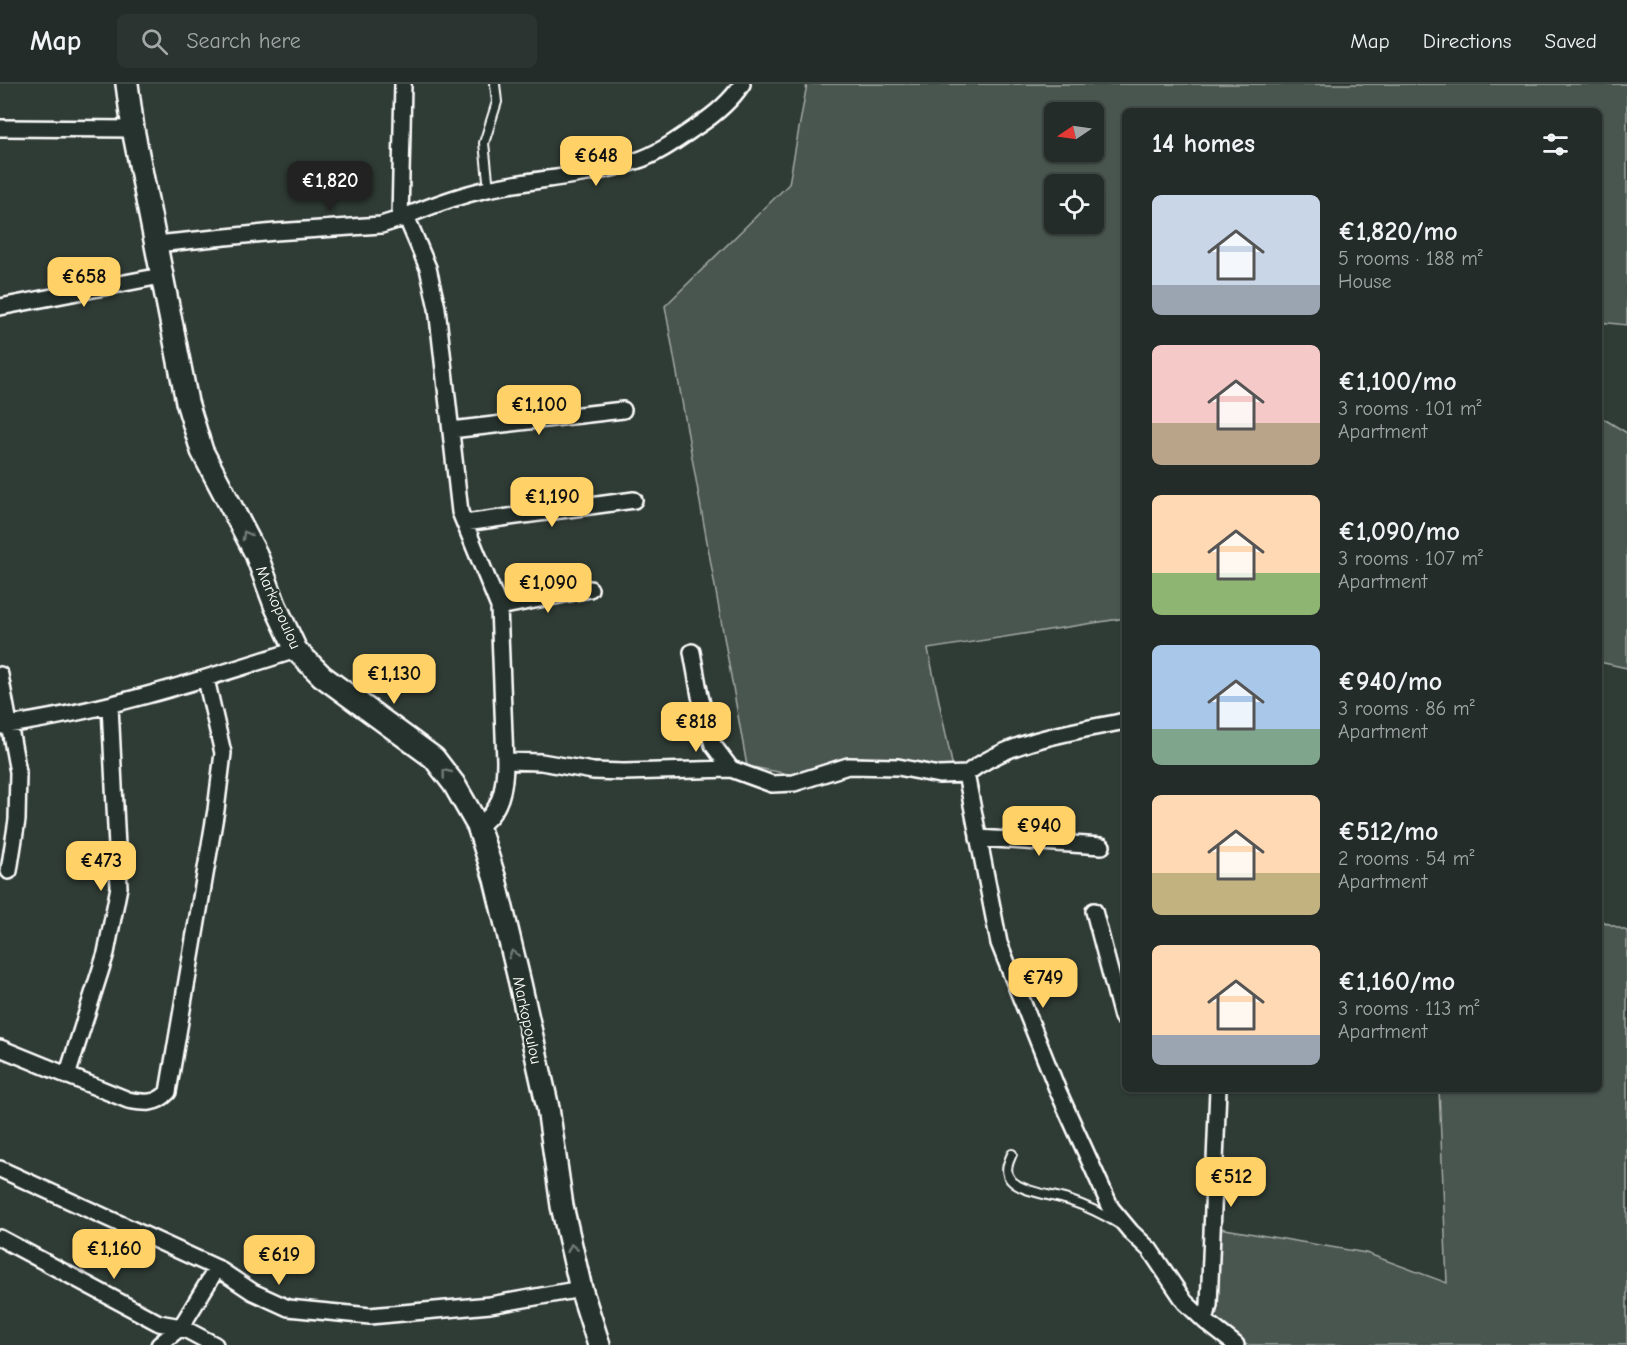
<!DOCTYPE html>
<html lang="en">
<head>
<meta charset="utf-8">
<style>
  body { margin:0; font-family:"Comic Neue",sans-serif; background:#2b3430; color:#f1f3f6; height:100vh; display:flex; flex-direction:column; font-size:22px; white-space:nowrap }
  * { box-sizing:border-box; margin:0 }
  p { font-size:20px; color:#a3a7a8 }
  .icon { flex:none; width:33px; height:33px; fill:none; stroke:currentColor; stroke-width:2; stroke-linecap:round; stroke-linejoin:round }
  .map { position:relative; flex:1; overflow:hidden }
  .sheet { position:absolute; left:1122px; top:24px; width:480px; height:984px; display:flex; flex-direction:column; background:#232c28; border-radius:9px; box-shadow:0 2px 4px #0004,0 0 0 2px #404845 }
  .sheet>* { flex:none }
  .needle { width:39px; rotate:257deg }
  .controls { position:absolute; left:1044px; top:18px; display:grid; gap:12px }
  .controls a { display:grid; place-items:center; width:60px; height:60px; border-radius:9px; background:#232c28; box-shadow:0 2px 4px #0004,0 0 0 2px #404845; font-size:30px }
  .price { position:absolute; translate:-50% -51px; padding:0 14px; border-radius:12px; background:#ffd166; color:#111; font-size:20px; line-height:39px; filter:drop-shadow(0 2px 3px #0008) }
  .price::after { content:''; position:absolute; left:50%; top:36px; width:18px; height:14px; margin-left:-9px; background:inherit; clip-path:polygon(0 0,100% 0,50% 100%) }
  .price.current { background:#222; color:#fff }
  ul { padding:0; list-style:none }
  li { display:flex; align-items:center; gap:18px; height:150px; padding:0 30px }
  li span { display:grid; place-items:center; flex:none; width:168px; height:120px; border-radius:9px; color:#555 }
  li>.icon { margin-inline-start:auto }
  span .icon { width:72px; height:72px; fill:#fffc; stroke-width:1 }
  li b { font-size:26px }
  h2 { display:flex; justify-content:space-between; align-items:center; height:72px; padding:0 30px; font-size:26px }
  header { display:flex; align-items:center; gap:36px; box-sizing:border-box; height:84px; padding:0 30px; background:#232c28; border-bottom:2px solid #404845 }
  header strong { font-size:28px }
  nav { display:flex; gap:33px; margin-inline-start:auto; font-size:21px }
  .search { width:420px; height:54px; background:#2b3430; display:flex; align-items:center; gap:15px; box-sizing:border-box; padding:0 21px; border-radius:9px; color:#a3a7a8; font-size:22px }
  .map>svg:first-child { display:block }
  .green { fill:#4a544f; stroke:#a4aaa7; stroke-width:1.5; fill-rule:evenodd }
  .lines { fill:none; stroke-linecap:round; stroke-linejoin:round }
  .lane-casing { stroke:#fff; stroke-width:12 }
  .street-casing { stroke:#fff; stroke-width:20 }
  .secondary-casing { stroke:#fff; stroke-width:26 }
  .lane { stroke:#26332d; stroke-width:8 }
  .street { stroke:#26332d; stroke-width:15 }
  .secondary { stroke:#26332d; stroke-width:21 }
  .oneway { stroke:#727a76 }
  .labels { text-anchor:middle; stroke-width:4.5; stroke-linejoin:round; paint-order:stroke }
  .street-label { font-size:16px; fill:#fff; stroke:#26332d }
</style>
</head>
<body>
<header>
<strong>Map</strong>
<div class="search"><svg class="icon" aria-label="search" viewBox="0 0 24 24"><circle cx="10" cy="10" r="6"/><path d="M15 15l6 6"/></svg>Search here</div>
<nav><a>Map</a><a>Directions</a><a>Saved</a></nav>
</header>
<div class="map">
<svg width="1627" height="1261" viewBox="0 0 1627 1261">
  <rect width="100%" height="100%" fill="#2f3b35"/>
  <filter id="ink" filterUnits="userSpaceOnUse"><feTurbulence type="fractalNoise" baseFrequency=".0167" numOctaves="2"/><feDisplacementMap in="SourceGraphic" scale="12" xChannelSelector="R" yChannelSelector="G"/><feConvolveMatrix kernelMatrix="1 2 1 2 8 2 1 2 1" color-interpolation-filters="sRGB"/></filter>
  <g filter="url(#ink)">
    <path class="green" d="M 807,0 L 1627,0 L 1627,241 L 1599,238 L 1599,27 L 1125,27 L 1125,534 L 928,565 L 953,684 L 861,673 L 839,675 L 794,691 L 747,682 L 665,222 L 789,100 ZM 1054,28 L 1094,28 L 1094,68 L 1054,68 ZM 1054,100 L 1094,100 L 1094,140 L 1054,140 Z
      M 1599,332 L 1627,349 L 1627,584 L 1599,578 Z
      M 1599,836 L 1627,847 L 1627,1261 L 1242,1261 L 1214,1238 L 1219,1144 L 1366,1169 L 1447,1199 L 1439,1005 L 1599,1005 Z"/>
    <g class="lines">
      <defs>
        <path id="lane" d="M 489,105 L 484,59 L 497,18 L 495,0
          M 1012,1070 C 1008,1079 1004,1088 1011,1096 C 1021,1108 1053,1111 1068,1116 C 1086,1122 1103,1130 1119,1140"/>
        <path id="street" d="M 0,44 L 133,45
          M 406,132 C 433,121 460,111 488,105 C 537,94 589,93 636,77 C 658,70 677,56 696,43 C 713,32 731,17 742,0
          M 400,135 L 406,132 L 428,184 L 437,224 L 460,428 L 499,523 L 505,677
          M 156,160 L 275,148 L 381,141 L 400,135 L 403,0
          M 0,223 L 161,192
          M 451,346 L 623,326
          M 465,439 L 634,416
          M 499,523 L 590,505
          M 692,568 L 700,612 L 713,661 L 731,685
          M 0,591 L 18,688 L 17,736 L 9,787
          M 1125,637 C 1072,648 1009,656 966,690 L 999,859 L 1058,1007 L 1111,1124 L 1131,1148 L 1150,1166 L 1185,1218 L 1205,1237 L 1236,1261
          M 0,642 C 102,628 198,597 296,566
          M 478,742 C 501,728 505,703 505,677 L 541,678 L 593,687 L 624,688 L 731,685 L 772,700 L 794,699 L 848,682 L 898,683 L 939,691 L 966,690
          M 978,754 L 1102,762
          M 1094,827 L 1122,933 L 1125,933
          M 0,964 L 128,1016 C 145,1019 156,1021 168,1008 L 216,726 L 223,669 L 206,595
          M 67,992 L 106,869 L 119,803 L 110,622
          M 0,1085 L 217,1184 L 253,1208 L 288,1224 L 370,1232 L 490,1221 L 581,1205
          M 0,1154 L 159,1239 L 181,1243 L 215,1261
          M 1205,1237 L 1209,1221 L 1218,1005
          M 159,1261 L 181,1243 L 217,1184"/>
        <path id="secondary" d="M 127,0 L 133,45 L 187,318 L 202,367 L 256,470 L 275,521 L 296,566 L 322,592 L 434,674 L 454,700 L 478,742 L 495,795 L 520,899 L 548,1024 L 562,1122 L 581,1205 L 599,1261"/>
      </defs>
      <use href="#lane" class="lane-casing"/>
      <use href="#street" class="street-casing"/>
      <use href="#secondary" class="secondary-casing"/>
      <use href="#lane" class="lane"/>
      <use href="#street" class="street"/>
      <use href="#secondary" class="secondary"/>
    </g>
    <defs><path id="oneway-chevron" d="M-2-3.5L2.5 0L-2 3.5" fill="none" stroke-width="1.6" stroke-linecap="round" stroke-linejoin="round" transform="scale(1.5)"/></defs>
    <g class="oneway">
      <use href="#oneway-chevron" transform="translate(246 451) rotate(-119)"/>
      <use href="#oneway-chevron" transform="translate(446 689) rotate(-129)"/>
      <use href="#oneway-chevron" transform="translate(513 870) rotate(-104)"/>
      <use href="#oneway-chevron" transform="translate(572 1164) rotate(-103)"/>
    </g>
  </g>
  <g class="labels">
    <g class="street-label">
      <text transform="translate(279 523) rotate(66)" y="6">Markopoulou</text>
      <text transform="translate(528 936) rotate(78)" y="6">Markopoulou</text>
    </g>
  </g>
</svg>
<div class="controls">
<a><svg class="needle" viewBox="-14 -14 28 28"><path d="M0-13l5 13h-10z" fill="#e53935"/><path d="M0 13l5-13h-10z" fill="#a3a7a8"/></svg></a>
<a><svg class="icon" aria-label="locate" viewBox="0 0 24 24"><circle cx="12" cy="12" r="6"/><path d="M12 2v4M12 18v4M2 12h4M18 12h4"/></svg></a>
</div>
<b class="price" style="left:596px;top:103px">€648</b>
<b class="price current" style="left:330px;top:128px">€1,820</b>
<b class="price" style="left:84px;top:224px">€658</b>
<b class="price" style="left:539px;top:352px">€1,100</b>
<b class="price" style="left:552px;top:444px">€1,190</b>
<b class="price" style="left:548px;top:530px">€1,090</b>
<b class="price" style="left:394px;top:621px">€1,130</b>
<b class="price" style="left:696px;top:669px">€818</b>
<b class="price" style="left:1039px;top:773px">€940</b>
<b class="price" style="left:101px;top:808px">€473</b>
<b class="price" style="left:1043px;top:925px">€749</b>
<b class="price" style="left:1231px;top:1124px">€512</b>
<b class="price" style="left:114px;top:1196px">€1,160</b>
<b class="price" style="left:279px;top:1202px">€619</b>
<section class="sheet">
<h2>14 homes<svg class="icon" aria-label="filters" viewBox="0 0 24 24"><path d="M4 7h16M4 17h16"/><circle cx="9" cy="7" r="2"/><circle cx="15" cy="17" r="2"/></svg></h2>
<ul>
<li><span style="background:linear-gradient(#c9d6e8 75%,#9aa5b1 0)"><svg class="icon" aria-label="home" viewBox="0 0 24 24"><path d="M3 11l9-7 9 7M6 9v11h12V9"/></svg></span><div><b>€1,820/mo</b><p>5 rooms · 188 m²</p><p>House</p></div></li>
<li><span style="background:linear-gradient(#f6c9c9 65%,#b9a48a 0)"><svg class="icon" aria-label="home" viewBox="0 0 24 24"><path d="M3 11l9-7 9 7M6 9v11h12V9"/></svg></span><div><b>€1,100/mo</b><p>3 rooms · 101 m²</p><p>Apartment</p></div></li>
<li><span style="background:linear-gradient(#ffd9b3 65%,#8fb573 0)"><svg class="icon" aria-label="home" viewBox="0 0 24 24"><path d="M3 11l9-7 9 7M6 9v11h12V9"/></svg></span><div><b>€1,090/mo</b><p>3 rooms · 107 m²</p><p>Apartment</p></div></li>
<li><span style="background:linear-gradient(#a9c7e8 70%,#7fa58c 0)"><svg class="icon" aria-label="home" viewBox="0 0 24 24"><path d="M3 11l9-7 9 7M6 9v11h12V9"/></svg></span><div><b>€940/mo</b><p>3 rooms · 86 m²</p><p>Apartment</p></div></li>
<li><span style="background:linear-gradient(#ffd9b3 65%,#c2b280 0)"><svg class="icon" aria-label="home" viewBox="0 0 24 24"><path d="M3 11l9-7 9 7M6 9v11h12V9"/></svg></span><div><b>€512/mo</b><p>2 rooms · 54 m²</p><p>Apartment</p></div></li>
<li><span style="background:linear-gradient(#ffd9b3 75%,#9aa5b1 0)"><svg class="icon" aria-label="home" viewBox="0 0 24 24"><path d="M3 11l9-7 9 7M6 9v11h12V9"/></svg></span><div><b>€1,160/mo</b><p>3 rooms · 113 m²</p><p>Apartment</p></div></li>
</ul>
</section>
</div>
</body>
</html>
